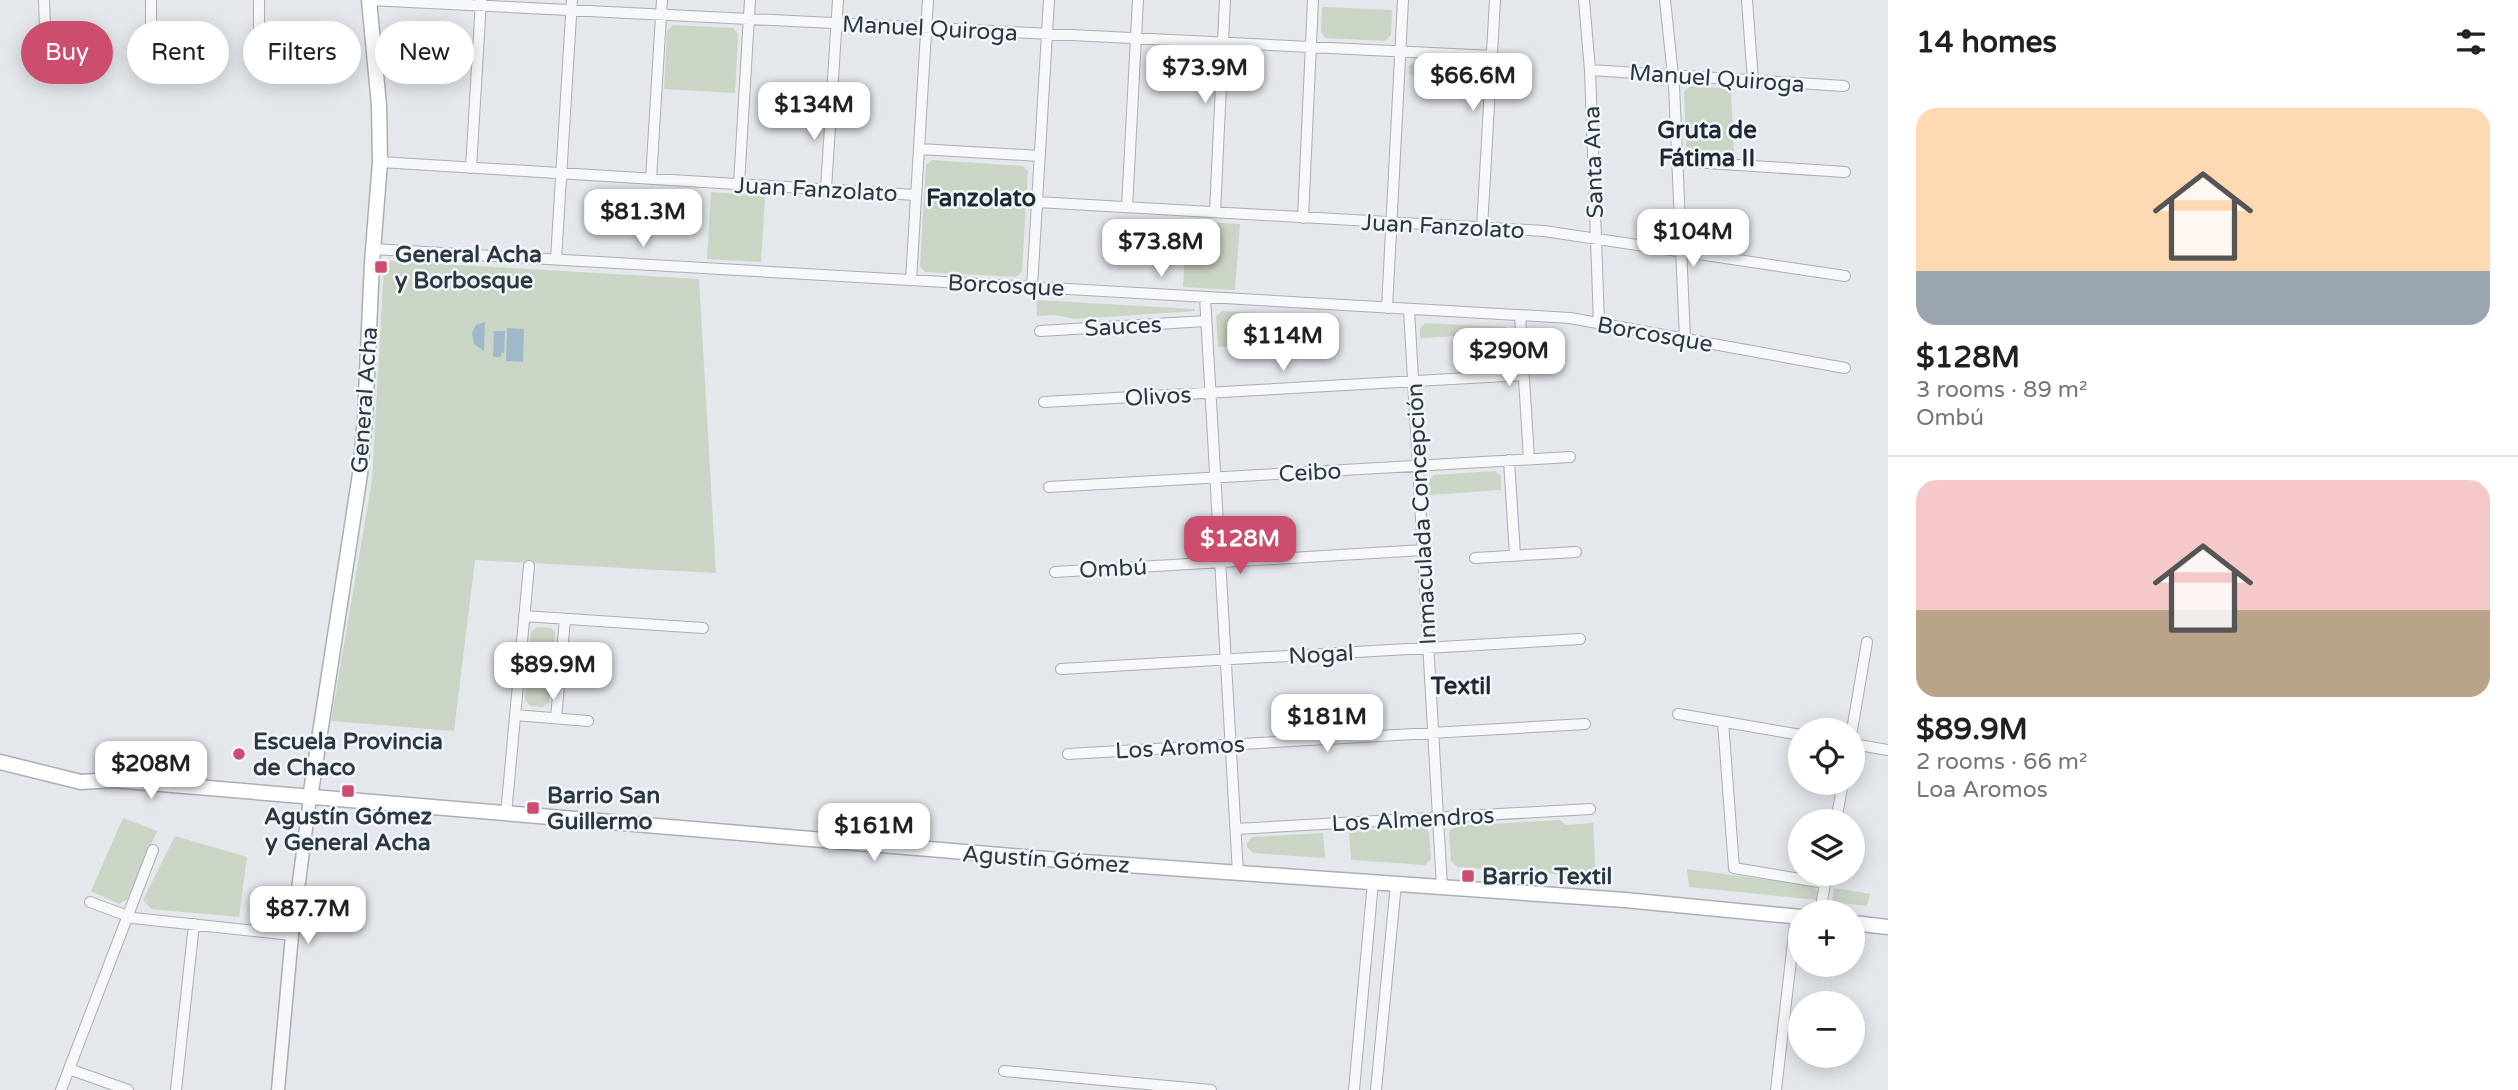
<!DOCTYPE html>
<html lang="en">
<head>
<meta charset="utf-8">
<style>
  body { margin:0; font-family:"Varela Round",sans-serif; background:#f2f2f2; color:#202124; height:100vh; display:flex; flex-direction:column; font-size:26px; white-space:nowrap }
  * { box-sizing:border-box; margin:0 }
  p { font-size:23px; color:#757577 }
  .icon { flex:none; width:38px; height:38px; fill:none; stroke:currentColor; stroke-width:2; stroke-linecap:round; stroke-linejoin:round }
  .map { position:relative; flex:1; overflow:hidden }
  .details { display:flex; flex-direction:column; background:#fff; width:630px }
  .details>* { flex:none }
  .banner { position:absolute; left:21px; top:21px; width:665px; height:63px; display:flex; gap:14px }
  .fabs { position:absolute; left:1788px; top:718px; display:grid; gap:14px }
  .fabs a { display:grid; place-items:center; width:77px; height:77px; border-radius:50%; background:#fff; box-shadow:0 4px 18px #0003; font-size:35px }
  .price { position:absolute; translate:-50% -60px; padding:0 16px; border-radius:14px; background:#fff; color:#222; font-size:23px; line-height:46px; filter:drop-shadow(0 2px 4px #0008) }
  .price::after { content:''; position:absolute; left:50%; top:42px; width:21px; height:16px; margin-left:-10px; background:inherit; clip-path:polygon(0 0,100% 0,50% 100%) }
  .price.on { background:#cc4d6d; color:#fff }
  ul { padding:0; list-style:none }
  li { display:grid; align-content:center; gap:14px; height:371px; padding:0 28px }
  li+li { border-top:2px solid #e0e0e0 }
  li span { display:grid; place-items:center; height:217px; border-radius:21px; color:#555 }
  li>.icon { margin-inline-start:auto }
  span .icon { width:126px; height:126px; fill:#fffc; stroke-width:1 }
  li b { font-size:30px }
  h2 { display:flex; justify-content:space-between; align-items:center; height:84px; padding:0 28px; font-size:30px }
  .pill { padding:0 24px; border-radius:32px; background:#fff; box-shadow:0 4px 18px #0003; font-size:24px; line-height:63px }
  .pill.on { background:#cc4d6d; color:#fff }
  main { display:flex; flex:1; min-height:0 }
  .map>svg:first-child { display:block }
  .green { fill:#cbd5c5 }
  .water { fill:#a0b9ca }
  .lines { fill:none; stroke-linecap:round; stroke-linejoin:round }
  .minor-casing { stroke:#a9afb5; stroke-width:12 }
  .tertiary-casing { stroke:#a9afb5; stroke-width:15 }
  .secondary-casing { stroke:#a9afb5; stroke-width:17 }
  .minor { stroke:#f6f8f9; stroke-width:10 }
  .tertiary { stroke:#f6f8f9; stroke-width:12 }
  .secondary { stroke:#fff; stroke-width:14 }
  .poi-dot { fill:#cc4d6d; stroke:#f3f6f8; stroke-width:2.5 }
  .labels { text-anchor:middle; stroke-width:5; stroke-linejoin:round; paint-order:stroke }
  .street-label { font-size:23px; fill:#2b3743; stroke:#f3f6f8 }
  .poi-label { font-size:23px; font-weight:bold; fill:#2b3743; stroke:#f3f6f8; text-anchor:start }
  .neighbourhood-label { font-size:24px; font-weight:bold; fill:#1d2834; stroke:#f3f6f8 }
</style>
</head>
<body>
<main>
<div class="map">
<svg width="1888" height="1090" viewBox="0 0 1888 1090">
  <rect width="100%" height="100%" fill="#e4e7eb"/>
  <path class="green" d="M 1322,7 L 1392,10 L 1391,35 L 1385,41 L 1326,38 L 1321,32 Z
    M 673,25 L 733,28 L 738,34 L 735,93 L 664,89 L 667,31 Z
    M 1415,61 L 1477,64 L 1482,70 L 1482,79 L 1409,75 L 1409,66 Z
    M 1690,86 L 1731,89 L 1734,155 L 1692,152 L 1686,146 L 1684,92 Z
    M 932,160 L 1023,166 L 1028,171 L 1022,272 L 1016,277 L 925,272 L 920,266 L 926,165 Z
    M 711,192 L 765,196 L 761,262 L 707,259 Z
    M 1187,221 L 1240,224 L 1235,290 L 1183,287 Z
    M 390,261 L 699,279 L 716,573 L 475,560 L 454,731 L 331,721 L 372,481 L 384,266 Z
    M 1036,300 L 1194,309 L 1195,311 L 1074,319 L 1056,315 L 1037,316 Z
    M 1222,311 L 1293,315 L 1295,343 L 1218,347 L 1216,316 Z
    M 1425,323 L 1506,327 L 1511,333 L 1420,338 L 1420,329 Z
    M 1495,471 L 1501,476 L 1501,490 L 1429,495 L 1429,481 L 1434,475 Z
    M 537,627 L 551,628 L 555,632 L 549,702 L 543,707 L 530,706 L 525,700 L 531,632 Z
    M 123,818 L 157,831 L 128,899 L 119,904 L 91,891 Z
    M 1560,820 L 1566,825 L 1593,823 L 1596,877 L 1457,867 L 1451,861 L 1449,832 L 1454,826 Z
    M 1424,827 L 1429,832 L 1431,859 L 1425,865 L 1351,860 L 1349,831 Z
    M 1323,833 L 1325,858 L 1253,853 L 1247,847 L 1247,843 L 1252,837 Z
    M 175,836 L 247,857 L 239,917 L 151,909 L 143,900 Z
    M 1687,869 L 1813,886 L 1818,892 L 1817,900 L 1689,887 Z
    M 1834,888 L 1870,894 L 1867,906 L 1832,902 Z"/>
  <path class="water" d="M 485,322 L 484,351 L 474,344 L 472,333 L 476,325 Z
    M 507,328 L 524,329 L 523,362 L 506,361 Z
    M 494,331 L 505,331 L 504,353 L 501,353 L 501,357 L 493,357 Z"/>
  <g class="lines">
    <defs>
      <path id="minor" d="M 44,0 L 45,29
        M 369,0 L 1492,56
        M 1584,0 L 1590,70 L 1599,324
        M 1665,0 L 1674,85 L 1685,339
        M 1747,0 L 1753,81
        M 259,29 L 259,0
        M 151,49 L 151,0
        M 1590,70 L 1844,86
        M 919,149 L 1040,156
        M 1677,161 L 1845,172
        M 380,162 L 916,195
        M 471,168 L 481,1
        M 651,179 L 662,0
        M 739,184 L 750,0
        M 826,189 L 838,0
        M 1037,202 L 1544,231 L 1845,276
        M 1127,207 L 1138,0
        M 1215,212 L 1225,0
        M 1303,218 L 1313,0
        M 1482,228 L 1495,0
        M 373,249 L 1570,318 L 1845,368
        M 556,259 L 572,0
        M 911,280 L 928,0
        M 1032,287 L 1049,0
        M 1205,297 L 1238,873
        M 1387,308 L 1403,0
        M 1409,309 L 1442,887
        M 1520,315 L 1529,459
        M 1040,331 L 1206,321
        M 1044,402 L 1523,375
        M 1509,460 L 1515,555
        M 1049,487 L 1570,457
        M 1475,558 L 1576,552
        M 1055,572 L 1423,550
        M 524,616 L 703,628
        M 1061,669 L 1580,639
        M 1678,714 L 1801,735
        M 515,715 L 588,721
        M 556,718 L 565,619
        M 1723,722 L 1734,868 L 1825,883
        M 1852,730 L 1867,642
        M 1853,744 L 1888,750
        M 1068,754 L 1585,724
        M 506,814 L 529,566
        M 1836,821 L 1843,782
        M 1236,829 L 1590,809
        M 90,902 L 133,918 L 292,935
        M 1820,912 L 1827,873
        M 69,1069 L 128,1090
        M 1004,1071 L 1211,1090
        M 61,1090 L 153,850
        M 176,1090 L 194,924
        M 1354,1090 L 1373,882
        M 1376,1090 L 1396,884
        M 1776,1090 L 1796,916"/>
      <path id="tertiary" d="M 278,1090 L 292,935 L 310,798"/>
      <path id="secondary" d="M 0,762 L 81,782 L 113,780 L 1071,861 L 1625,900 L 1801,917
        M 310,798 L 360,474 L 365,418 L 372,263 L 380,162 L 379,105 L 369,0
        M 1853,923 L 1888,927"/>
    </defs>
    <use href="#minor" class="minor-casing"/>
    <use href="#tertiary" class="tertiary-casing"/>
    <use href="#secondary" class="secondary-casing"/>
    <use href="#minor" class="minor"/>
    <use href="#tertiary" class="tertiary"/>
    <use href="#secondary" class="secondary"/>
  </g>
  <g class="poi-dot">
    <rect x="374" y="260" width="14" height="14" rx="3.5"/>
    <circle cx="239" cy="754" r="7"/>
    <rect x="341" y="784" width="14" height="14" rx="3.5"/>
    <rect x="526" y="801" width="14" height="14" rx="3.5"/>
    <rect x="1461" y="869" width="14" height="14" rx="3.5"/>
  </g>
  <g class="labels">
    <g class="street-label">
      <text transform="translate(930 28) rotate(3)" y="8">Manuel Quiroga</text>
      <text transform="translate(1717 78) rotate(4)" y="8">Manuel Quiroga</text>
      <text transform="translate(1593 162) rotate(-92)" y="8">Santa Ana</text>
      <text transform="translate(816 189) rotate(3)" y="8">Juan Fanzolato</text>
      <text transform="translate(1443 226) rotate(3)" y="8">Juan Fanzolato</text>
      <text transform="translate(1006 285) rotate(3)" y="8">Borcosque</text>
      <text transform="translate(1123 326) rotate(-3)" y="8">Sauces</text>
      <text transform="translate(1655 334) rotate(10)" y="8">Borcosque</text>
      <text transform="translate(1158 396) rotate(-3)" y="8">Olivos</text>
      <text transform="translate(364 400) rotate(-86)" y="8">General Acha</text>
      <text transform="translate(1310 472) rotate(-3)" y="8">Ceibo</text>
      <text transform="translate(1421 514) rotate(-93)" y="8">Inmaculada Concepción</text>
      <text transform="translate(1113 568) rotate(-3)" y="8">Ombú</text>
      <text transform="translate(1321 654) rotate(-3)" y="8">Nogal</text>
      <text transform="translate(1180 747) rotate(-3)" y="8">Los Aromos</text>
      <text transform="translate(1413 819) rotate(-3)" y="8">Los Almendros</text>
      <text transform="translate(1046 859) rotate(4)" y="8">Agustín Gómez</text>
    </g>
    <g class="poi-label">
      <text x="395" y="262">General Acha<tspan x="395" dy="26">y Borbosque</tspan></text>
      <text x="253" y="749">Escuela Provincia<tspan x="253" dy="26">de Chaco</tspan></text>
      <text x="547" y="803">Barrio San<tspan x="547" dy="26">Guillermo</tspan></text>
      <text x="348" y="824" text-anchor="middle">Agustín Gómez<tspan x="348" dy="26">y General Acha</tspan></text>
      <text x="1482" y="884">Barrio Textil</text>
    </g>
    <g class="neighbourhood-label">
      <text x="1707" y="138">Gruta de<tspan x="1707" dy="28">Fátima II</tspan></text>
      <text x="981" y="206">Fanzolato</text>
      <text x="1461" y="694">Textil</text>
    </g>
  </g>
</svg>
<div class="fabs">
<a><svg class="icon" aria-label="locate" viewBox="0 0 24 24"><circle cx="12" cy="12" r="6"/><path d="M12 2v4M12 18v4M2 12h4M18 12h4"/></svg></a>
<a><svg class="icon" aria-label="layers" viewBox="0 0 24 24"><path d="M12 4l9 5-9 5-9-5zM3 14l9 5 9-5"/></svg></a>
<a>+</a>
<a>−</a>
</div>
<b class="price" style="left:1205px;top:105px">$73.9M</b>
<b class="price" style="left:1473px;top:113px">$66.6M</b>
<b class="price" style="left:814px;top:142px">$134M</b>
<b class="price" style="left:643px;top:249px">$81.3M</b>
<b class="price" style="left:1693px;top:269px">$104M</b>
<b class="price" style="left:1161px;top:279px">$73.8M</b>
<b class="price" style="left:1283px;top:373px">$114M</b>
<b class="price" style="left:1509px;top:388px">$290M</b>
<b class="price on" style="left:1240px;top:576px">$128M</b>
<b class="price" style="left:553px;top:702px">$89.9M</b>
<b class="price" style="left:1327px;top:754px">$181M</b>
<b class="price" style="left:151px;top:801px">$208M</b>
<b class="price" style="left:874px;top:863px">$161M</b>
<b class="price" style="left:308px;top:946px">$87.7M</b>
<div class="banner">
<a class="pill on">Buy</a>
<a class="pill">Rent</a>
<a class="pill">Filters</a>
<a class="pill">New</a>
</div>
</div>
<section class="details">
<h2>14 homes<svg class="icon" aria-label="filters" viewBox="0 0 24 24"><path d="M4 7h16M4 17h16"/><circle cx="9" cy="7" r="2"/><circle cx="15" cy="17" r="2"/></svg></h2>
<ul>
<li><span style="background:linear-gradient(#ffd9b3 75%,#9aa5b1 0)"><svg class="icon" aria-label="home" viewBox="0 0 24 24"><path d="M3 11l9-7 9 7M6 9v11h12V9"/></svg></span><div><b>$128M</b><p>3 rooms · 89 m²</p><p>Ombú</p></div></li>
<li><span style="background:linear-gradient(#f6c9c9 60%,#b9a48a 0)"><svg class="icon" aria-label="home" viewBox="0 0 24 24"><path d="M3 11l9-7 9 7M6 9v11h12V9"/></svg></span><div><b>$89.9M</b><p>2 rooms · 66 m²</p><p>Loa Aromos</p></div></li>
</ul>
</section>
</main>
</body>
</html>
